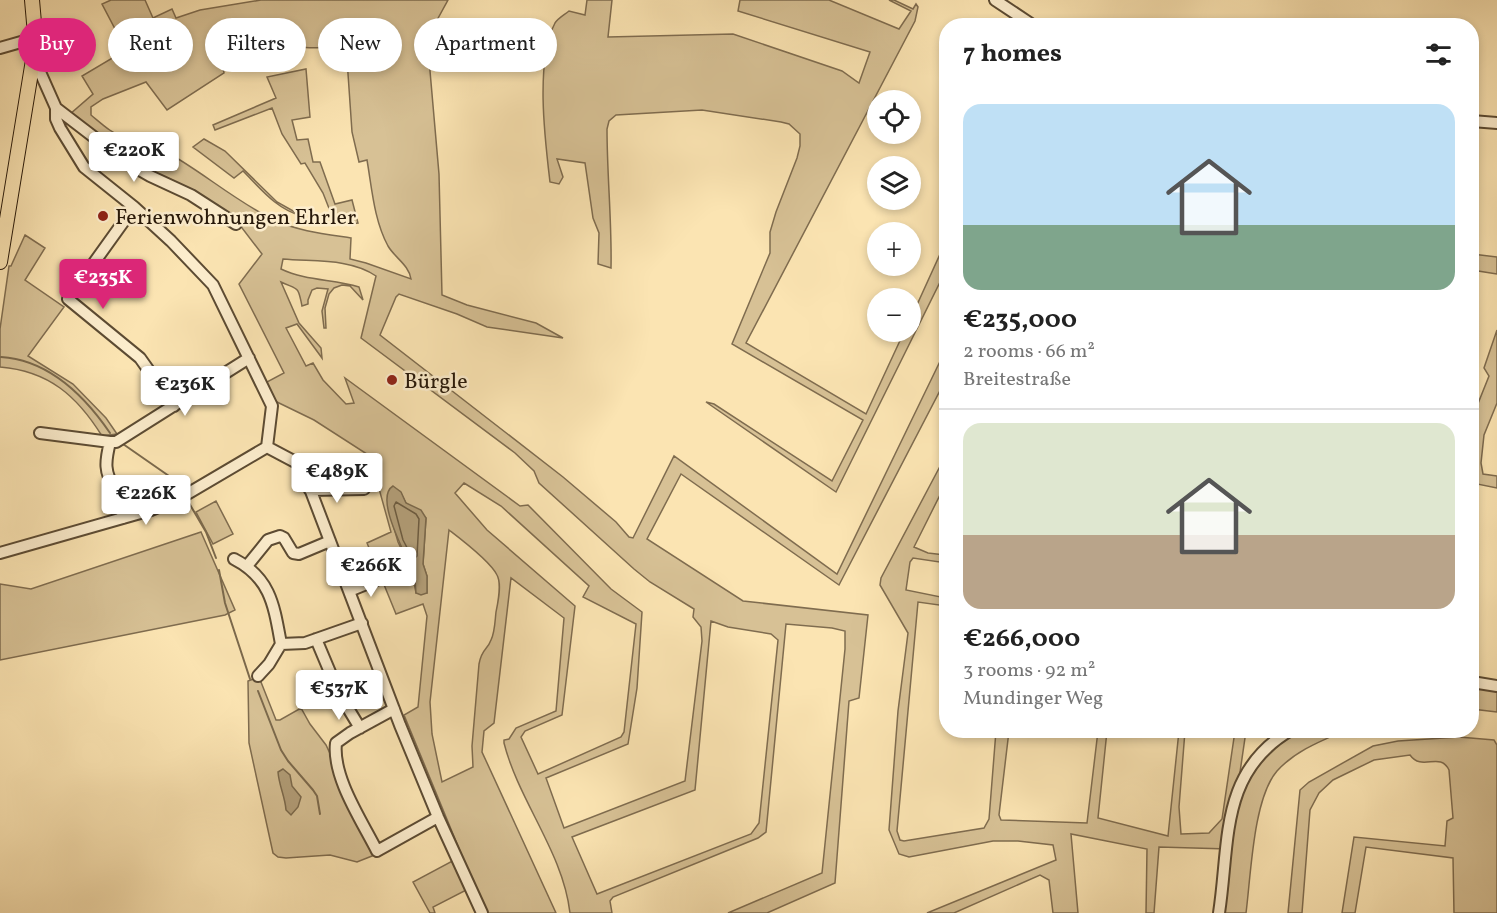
<!DOCTYPE html>
<html lang="en">
<head>
<meta charset="utf-8">
<style>
  body { margin:0; font-family:Vollkorn,serif; background:#f2f2f2; color:#222; height:100vh; display:flex; flex-direction:column; font-size:22px; white-space:nowrap }
  * { box-sizing:border-box; margin:0 }
  p { font-size:20px; color:#767676 }
  .icon { flex:none; width:33px; height:33px; fill:none; stroke:currentColor; stroke-width:2; stroke-linecap:round; stroke-linejoin:round }
  .map { position:relative; flex:1; overflow:hidden }
  .details { position:absolute; left:939px; top:18px; width:540px; height:720px; display:flex; flex-direction:column; background:#fff; border-radius:24px; box-shadow:0 3px 9px #0003 }
  .details>* { flex:none }
  .guide { position:absolute; left:18px; top:18px; width:570px; height:54px; display:flex; gap:12px }
  .buttons { position:absolute; left:867px; top:90px; display:grid; gap:12px }
  .buttons a { display:grid; place-items:center; width:54px; height:54px; border-radius:50%; background:#fff; box-shadow:0 3px 9px #0003; font-size:30px }
  .price { position:absolute; translate:-50% -51px; padding:0 14px; border-radius:6px; background:#fff; color:#222; font-size:20px; line-height:39px; filter:drop-shadow(0 2px 3px #0008) }
  .price::after { content:''; position:absolute; left:50%; top:36px; width:18px; height:14px; margin-left:-9px; background:inherit; clip-path:polygon(0 0,100% 0,50% 100%) }
  .price.active { background:#db2777; color:#fff }
  ul { padding:0; list-style:none }
  li { display:grid; align-content:center; gap:12px; height:318px; padding:0 24px }
  li+li { border-top:2px solid #e0e0e0 }
  li span { display:grid; place-items:center; height:186px; border-radius:18px; color:#555 }
  li>.icon { margin-inline-start:auto }
  span .icon { width:108px; height:108px; fill:#fffc; stroke-width:1 }
  li b { font-size:26px }
  h2 { display:flex; justify-content:space-between; align-items:center; height:72px; padding:0 24px; font-size:26px }
  .tag { padding:0 21px; border-radius:27px; background:#fff; box-shadow:0 3px 9px #0003; font-size:21px; line-height:54px }
  .tag.active { background:#db2777; color:#fff }
  .map>svg:first-child { display:block }
  .green { fill:#d7c195; stroke:#7f6c4f; stroke-width:1.5; fill-rule:evenodd }
  .water { fill:#b39f79; stroke:#7b694c; stroke-width:1.5 }
  .lines { fill:none; stroke-linecap:round; stroke-linejoin:round }
  .shore { stroke:#6d5c41; stroke-width:1.5 }
  .stream { stroke:#7b694c; stroke-width:2 }
  .minor-casing { stroke:#5c4b33; stroke-width:14 }
  .major-casing { stroke:#271809; stroke-width:16 }
  .minor { stroke:#fcedcd; stroke-width:10 }
  .major { stroke:#fbe4b2; stroke-width:14 }
  .poi-dot { fill:#8f2418; stroke:#fcedcd; stroke-width:2 }
  .labels { text-anchor:middle; stroke-width:5; stroke-linejoin:round; paint-order:stroke }
  .poi-label { font-size:22px; fill:#271809; stroke:#fcedcd; text-anchor:start }
</style>
</head>
<body>
<div class="map">
<svg width="1497" height="913" viewBox="0 0 1497 913">
  <rect width="100%" height="100%" fill="#fbe4b2"/>
  <filter id="stains"><feTurbulence type="fractalNoise" baseFrequency=".00333" numOctaves="4"/><feColorMatrix values="0 0 0 0 .2 0 0 0 0 .09 0 0 0 0 .02 0 0 0 .5 -.17"/></filter>
  <radialGradient id="worn" r=".72"><stop offset=".6" stop-color="#630" stop-opacity="0"/><stop offset="1" stop-color="#630" stop-opacity=".3"/></radialGradient>
  <path class="green" d="M 111,0 L 145,0 L 153,18 L 172,9 L 176,18 L 200,10 L 261,0 L 448,0 L 436,22 L 428,48 L 439,174 L 442,295 L 467,305 L 536,323 L 563,338 L 487,327 L 457,314 L 399,294 L 396,297 L 380,335 L 563,477 L 616,522 L 629,537 L 633,538 L 674,456 L 837,574 L 946,349 L 946,379 L 839,585 L 681,474 L 647,539 L 743,601 L 868,615 L 859,698 L 849,701 L 835,883 L 767,913 L 728,913 L 822,873 L 845,649 L 845,631 L 832,628 L 786,624 L 766,832 L 758,838 L 613,897 L 610,901 L 612,913 L 570,913 C 563,852 519,802 504,743 L 504,740 L 509,739 L 516,728 L 556,711 L 564,618 L 511,578 L 494,723 L 484,731 L 482,752 L 556,913 L 482,913 L 470,888 L 433,907 L 435,913 L 430,913 L 413,882 L 462,856 L 404,715 L 418,707 L 427,616 L 423,604 L 396,614 L 367,543 L 391,532 L 370,456 L 314,420 L 277,402 L 273,399 L 265,383 L 284,373 L 239,284 L 262,254 L 236,220 L 143,170 L 69,115 L 93,94 L 82,76 L 126,50 L 102,4 ZM 345,30 L 352,132 L 359,162 L 367,160 C 372,189 374,220 388,246 C 395,258 409,265 411,279 L 366,263 L 350,259 L 351,238 C 325,234 298,231 274,220 C 231,199 195,165 152,144 C 144,140 134,141 125,138 C 111,133 102,124 91,115 L 91,107 L 103,99 L 146,82 L 167,110 L 224,73 L 221,59 L 234,54 L 235,44 C 268,41 300,51 332,47 L 332,33 ZM 283,259 C 313,262 350,258 376,276 L 361,338 L 515,453 L 534,471 L 539,483 L 634,569 L 650,582 L 694,609 L 693,617 L 701,627 L 702,641 L 685,781 L 564,828 L 546,778 L 628,744 L 637,688 L 642,612 L 611,589 L 528,505 L 520,506 L 345,378 L 354,403 L 346,404 L 323,380 L 313,363 L 306,366 L 286,328 L 297,324 L 322,358 L 321,348 L 299,323 L 281,282 C 298,290 298,285 302,306 L 308,304 L 308,300 L 312,290 L 317,288 L 328,289 L 322,311 L 324,328 L 326,328 L 325,308 L 329,294 L 334,288 L 342,285 L 350,286 L 363,300 L 359,287 C 333,279 306,281 281,269 ZM 464,483 L 501,506 L 589,586 L 583,597 L 636,624 L 624,732 L 621,737 L 538,774 L 521,737 L 525,731 L 562,715 L 575,606 L 487,530 L 455,493 ZM 400,492 L 406,503 L 426,518 L 423,564 L 427,576 L 427,593 L 416,593 L 412,571 L 398,542 L 390,514 ZM 449,530 C 462,540 490,561 497,575 C 502,584 498,602 496,612 C 495,620 495,632 491,640 C 487,651 482,648 479,664 L 472,746 L 473,767 L 442,782 L 432,734 L 430,702 ZM 711,621 L 728,627 L 771,634 L 778,640 L 759,823 L 751,834 L 597,894 L 572,837 L 695,790 Z
    M 587,0 L 612,0 L 608,37 L 733,34 L 842,71 L 859,83 L 870,52 L 738,11 L 740,0 L 829,0 L 899,29 L 911,11 L 889,0 L 894,0 L 913,9 L 916,4 L 918,7 L 915,21 L 746,343 L 866,414 L 904,332 L 910,332 L 911,318 L 946,241 L 946,270 L 836,492 L 706,402 L 714,404 L 832,481 L 863,420 L 732,344 L 770,253 L 770,232 L 776,212 L 797,158 L 800,146 L 800,134 L 789,124 L 781,122 L 702,110 L 616,115 L 609,121 L 607,129 C 607,176 612,222 611,268 L 598,264 L 599,233 L 593,218 L 585,163 L 557,159 L 563,177 L 559,184 L 550,182 C 545,140 535,61 555,23 C 558,18 564,15 569,11 L 585,15 Z
    M 306,69 L 310,117 L 292,120 L 297,140 L 308,139 L 313,162 L 320,162 L 335,204 L 352,200 L 358,223 L 349,224 L 348,222 L 334,221 L 323,193 L 305,163 L 301,164 L 282,134 L 272,108 L 215,130 L 213,125 L 276,98 L 267,77 Z
    M 204,139 L 225,151 L 277,202 L 302,216 C 276,209 261,189 243,171 L 234,178 L 193,147 Z
    M 25,235 L 45,248 L 25,280 L 64,307 L 28,356 L 73,384 L 106,418 L 117,434 L 102,436 C 77,396 49,371 0,367 L 0,329 L 9,266 L 11,266 Z
    M 1472,254 L 1497,257 L 1497,274 L 1472,270 Z
    M 1497,330 L 1497,403 L 1484,435 L 1481,463 L 1483,474 L 1497,476 L 1497,488 L 1472,483 L 1472,432 L 1477,406 L 1489,376 L 1484,368 Z
    M 946,455 L 946,483 L 914,547 L 928,553 L 945,555 L 946,553 L 946,563 L 913,558 L 910,562 L 906,590 L 946,598 L 946,606 L 918,602 L 897,831 L 900,840 L 904,841 L 984,828 L 989,819 L 996,731 L 1009,731 L 999,815 L 1001,820 L 1087,823 L 1098,731 L 1107,731 L 1098,818 L 1168,836 L 1179,731 L 1185,731 L 1179,807 L 1181,834 L 1209,833 L 1222,819 L 1235,731 L 1246,731 L 1239,779 L 1253,764 L 1295,731 L 1344,731 C 1321,741 1295,751 1277,771 C 1253,799 1251,875 1246,913 L 1221,913 L 1228,849 L 1159,847 L 1154,913 L 1146,913 L 1147,849 L 1071,834 L 1078,913 L 1053,913 L 1049,880 L 1040,875 L 954,913 L 927,913 L 1056,860 L 1053,845 L 1018,841 L 993,841 L 909,857 L 899,854 L 889,830 L 898,711 L 908,633 L 880,585 L 881,578 Z
    M 216,501 L 233,534 L 213,544 L 196,512 Z
    M 201,532 L 235,610 L 225,615 L 0,660 L 0,584 L 31,589 Z
    M 259,677 L 276,720 L 280,720 L 301,708 L 310,724 L 326,745 L 377,854 L 357,862 L 330,855 L 286,858 L 278,857 L 273,853 L 249,743 L 248,681 Z
    M 1472,683 L 1497,687 L 1497,712 L 1472,709 Z
    M 1459,737 L 1494,740 L 1497,745 L 1497,913 L 1454,913 L 1453,858 L 1366,847 L 1355,913 L 1342,913 L 1354,837 L 1445,846 L 1447,821 L 1453,818 L 1449,770 C 1440,751 1422,772 1410,755 L 1374,760 L 1333,780 L 1319,793 L 1310,810 L 1302,913 L 1288,913 L 1300,790 L 1309,782 L 1373,746 L 1398,741 Z"/>
  <path class="water" d="M 393,486 L 401,492 L 406,503 L 421,510 L 426,518 L 423,564 L 427,576 L 427,593 L 421,595 L 416,593 C 416,586 415,580 413,574 C 408,557 373,498 393,486 Z
    M 283,769 L 290,775 L 292,786 L 301,797 L 298,807 L 291,815 L 286,810 C 285,796 279,786 278,772 Z"/>
  <g class="lines">
    <path class="shore" d="M 396,502 L 416,514 L 419,519 L 417,556 L 415,558 L 412,557 L 403,540 L 394,506 Z"/>
    <path class="stream" d="M 1,357 C 49,360 84,395 110,433
      M 123,444 L 169,476 L 182,492
      M 189,503 L 206,532 L 216,558
      M 219,570 L 225,603 L 250,679
      M 258,691 L 281,750 L 288,761 L 313,790 L 317,796 L 320,814"/>
    <defs>
      <path id="minor" d="M 995,0 L 1034,26
        M 0,48 L 35,38
        M 33,60 L 40,72 L 56,108 L 129,164 L 150,176 L 191,195 L 236,224
        M 56,108 L 56,119 L 60,128 L 84,167 L 134,207 L 171,241 L 213,285 L 272,406 L 267,447 L 301,465 L 400,725 L 438,817 L 482,913
        M 1472,121 L 1497,123
        M 134,207 L 68,299 L 140,358 L 174,406
        M 40,433 L 110,442 C 105,462 104,472 115,489 C 120,496 121,509 123,518
        M 110,442 L 116,442 L 249,358
        M 310,490 L 364,489
        M 0,553 L 151,510 L 182,497 L 267,447
        M 234,559 C 271,578 274,606 281,644 L 305,643 L 362,623
        M 247,566 L 268,540 L 280,536 L 284,538 L 293,553 L 299,554 L 330,541
        M 349,591 L 381,578
        M 316,639 L 332,677
        M 258,676 L 269,664 L 281,644
        M 1472,682 L 1497,686
        M 343,700 L 360,728
        M 394,709 L 350,733 L 336,743 C 332,777 362,821 377,851 L 438,817
        M 1219,913 C 1230,842 1219,772 1291,730"/>
      <path id="major" d="M 0,262 L 33,60 L 35,34 L 32,0"/>
    </defs>
    <use href="#minor" class="minor-casing"/>
    <use href="#major" class="major-casing"/>
    <use href="#minor" class="minor"/>
    <use href="#major" class="major"/>
  </g>
  <g class="poi-dot">
    <circle cx="103" cy="216" r="6"/>
    <circle cx="392" cy="380" r="6"/>
  </g>
  <g class="labels">
    <g class="poi-label">
      <text x="115" y="224">Ferienwohnungen Ehrler</text>
      <text x="404" y="388">Bürgle</text>
    </g>
  </g>
  <rect width="100%" height="100%" filter="url(#stains)"/>
  <rect width="100%" height="100%" fill="url(#worn)"/>
</svg>
<div class="buttons">
<a><svg class="icon" aria-label="locate" viewBox="0 0 24 24"><circle cx="12" cy="12" r="6"/><path d="M12 2v4M12 18v4M2 12h4M18 12h4"/></svg></a>
<a><svg class="icon" aria-label="layers" viewBox="0 0 24 24"><path d="M12 4l9 5-9 5-9-5zM3 14l9 5 9-5"/></svg></a>
<a>+</a>
<a>−</a>
</div>
<b class="price" style="left:134px;top:183px">€220K</b>
<b class="price active" style="left:103px;top:310px">€235K</b>
<b class="price" style="left:185px;top:417px">€236K</b>
<b class="price" style="left:337px;top:504px">€489K</b>
<b class="price" style="left:146px;top:526px">€226K</b>
<b class="price" style="left:371px;top:598px">€266K</b>
<b class="price" style="left:339px;top:721px">€537K</b>
<div class="guide">
<a class="tag active">Buy</a>
<a class="tag">Rent</a>
<a class="tag">Filters</a>
<a class="tag">New</a>
<a class="tag">Apartment</a>
</div>
<section class="details">
<h2>7 homes<svg class="icon" aria-label="filters" viewBox="0 0 24 24"><path d="M4 7h16M4 17h16"/><circle cx="9" cy="7" r="2"/><circle cx="15" cy="17" r="2"/></svg></h2>
<ul>
<li><span style="background:linear-gradient(#bfe0f5 65%,#7fa58c 0)"><svg class="icon" aria-label="home" viewBox="0 0 24 24"><path d="M3 11l9-7 9 7M6 9v11h12V9"/></svg></span><div><b>€235,000</b><p>2 rooms · 66 m²</p><p>Breitestraße</p></div></li>
<li><span style="background:linear-gradient(#dfe7d0 60%,#b9a48a 0)"><svg class="icon" aria-label="home" viewBox="0 0 24 24"><path d="M3 11l9-7 9 7M6 9v11h12V9"/></svg></span><div><b>€266,000</b><p>3 rooms · 92 m²</p><p>Mundinger Weg</p></div></li>
</ul>
</section>
</div>
</body>
</html>
